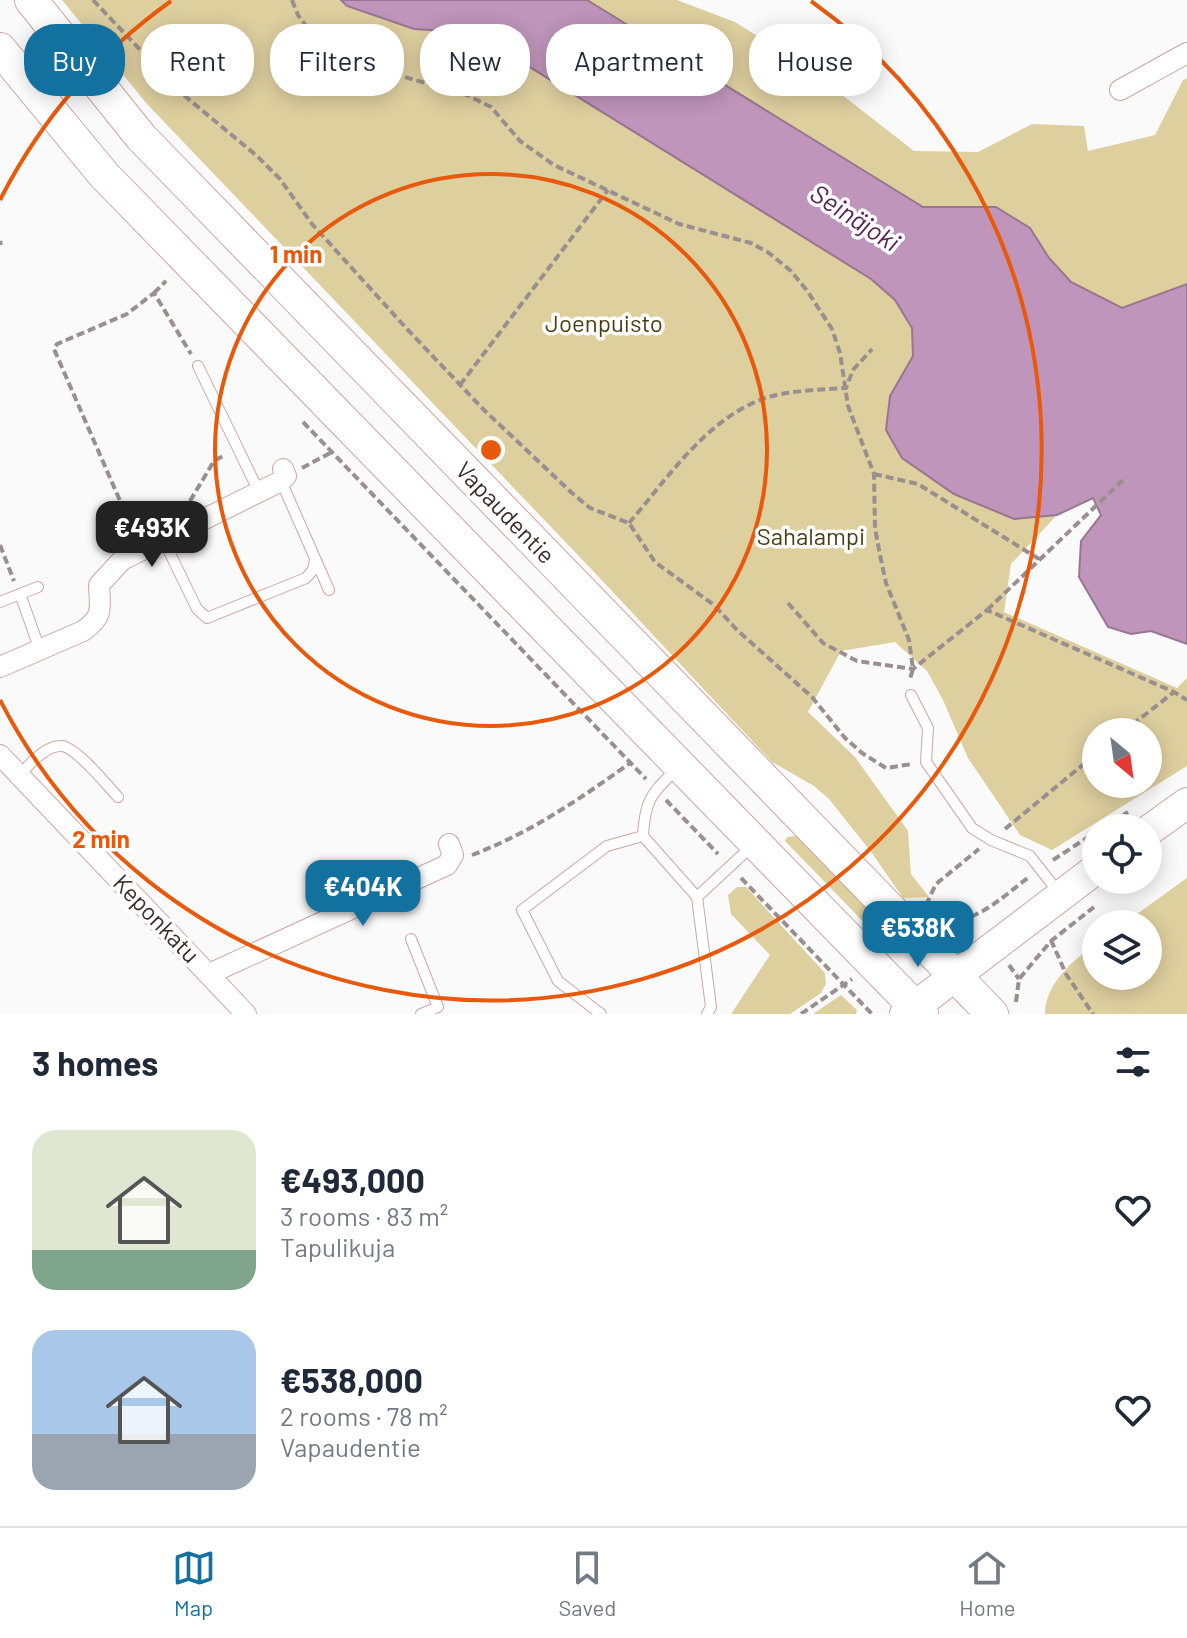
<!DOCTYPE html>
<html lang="en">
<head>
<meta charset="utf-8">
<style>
  body { margin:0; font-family:Barlow,sans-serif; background:#f6f6f7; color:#1f2937; height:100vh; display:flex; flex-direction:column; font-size:30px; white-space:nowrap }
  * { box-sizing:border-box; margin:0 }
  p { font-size:26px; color:#747a83 }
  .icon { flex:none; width:44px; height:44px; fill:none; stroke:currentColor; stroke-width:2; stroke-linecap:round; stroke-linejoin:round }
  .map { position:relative; height:1014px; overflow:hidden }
  .side { display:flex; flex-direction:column; background:#fff; flex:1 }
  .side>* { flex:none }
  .hud { position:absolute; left:24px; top:24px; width:1140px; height:72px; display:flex; gap:16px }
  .needle { width:52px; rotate:151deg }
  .tools { position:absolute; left:1082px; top:718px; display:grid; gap:16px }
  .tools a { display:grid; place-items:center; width:80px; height:80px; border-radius:50%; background:#fff; box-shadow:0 4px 20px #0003; font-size:40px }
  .price { position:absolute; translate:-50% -68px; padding:0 18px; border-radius:16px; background:#13719f; color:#fff; font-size:26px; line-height:52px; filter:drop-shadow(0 2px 4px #0008) }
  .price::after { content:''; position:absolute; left:50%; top:48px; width:24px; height:18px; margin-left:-12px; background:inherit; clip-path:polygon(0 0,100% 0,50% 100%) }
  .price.active { background:#222; color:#fff }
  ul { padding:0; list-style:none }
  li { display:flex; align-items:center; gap:24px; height:200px; padding:0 32px }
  li span { display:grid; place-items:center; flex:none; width:224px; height:160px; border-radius:24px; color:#555 }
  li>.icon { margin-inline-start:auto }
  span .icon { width:96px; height:96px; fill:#fffc; stroke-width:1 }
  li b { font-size:34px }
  h2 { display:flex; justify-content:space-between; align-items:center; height:96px; padding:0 32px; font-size:34px }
  .chip { padding:0 28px; border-radius:32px; background:#fff; box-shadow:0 4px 20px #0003; font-size:28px; line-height:72px }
  .chip.active { background:#13719f; color:#fff }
  .menu { display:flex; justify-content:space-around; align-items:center; height:112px; border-top:2px solid #e0e1e3; background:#fff; font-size:22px; color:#747a83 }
  .menu a { display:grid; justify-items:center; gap:4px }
  .menu .active { color:#13719f }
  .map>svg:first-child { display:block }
  .green { fill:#decf9f; fill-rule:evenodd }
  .water { fill:#bf95bb; stroke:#98768f; stroke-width:2 }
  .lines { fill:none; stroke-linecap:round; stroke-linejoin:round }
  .lane-casing { stroke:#cda69f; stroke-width:12 }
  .street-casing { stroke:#cda69f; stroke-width:22 }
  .secondary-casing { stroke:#cda69f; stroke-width:32 }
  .primary-casing { stroke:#cda69f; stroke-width:34 }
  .path { stroke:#988f8e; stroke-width:4; stroke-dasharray:8 4; stroke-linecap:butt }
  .lane { stroke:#fff; stroke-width:10 }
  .street { stroke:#fff; stroke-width:20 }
  .secondary { stroke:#fff; stroke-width:30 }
  .primary { stroke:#fff; stroke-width:32 }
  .ring { fill:none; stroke:#e8590c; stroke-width:4 }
  .labels { text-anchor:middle; stroke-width:7; stroke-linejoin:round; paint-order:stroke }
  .park-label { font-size:24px; fill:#4a3d12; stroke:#fff }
  .street-label { font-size:24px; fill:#3c2c29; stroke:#fff }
  .water-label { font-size:26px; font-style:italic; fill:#562254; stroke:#fff }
  .centre { fill:#e8590c; stroke:#fff; stroke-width:4 }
  .ring-label { font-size:24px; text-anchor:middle; font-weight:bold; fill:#e8590c; stroke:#fff; stroke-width:7; stroke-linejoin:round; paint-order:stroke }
</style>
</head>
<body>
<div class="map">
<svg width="1187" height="1014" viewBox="0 0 1187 1014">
  <rect width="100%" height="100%" fill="#fafafa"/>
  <path class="green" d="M 62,0 L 341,0 L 347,6 L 414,29 L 475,33 L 871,279 L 895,300 L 912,328 L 913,356 L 890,396 L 886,429 L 902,458 L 954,494 L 1014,519 L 1057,515 L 1011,564 L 1004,612 L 1177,688 L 1187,678 L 1187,766 L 1052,850 L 1020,835 L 968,758 L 943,700 L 927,671 L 895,642 L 841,651 L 808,712 L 855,757 L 908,831 L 911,874 L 929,897 L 903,898 L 872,853 L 829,799 L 814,786 L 772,762 L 596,574 L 147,104 ZM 1096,732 L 1148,732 L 1148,784 L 1096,784 Z
    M 587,0 L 677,0 L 735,22 L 805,66 L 914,151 L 978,152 L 1032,124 L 1084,126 L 1088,151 L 1155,135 L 1183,80 L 1187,78 L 1187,284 L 1122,308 L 1071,282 L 1049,258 L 1030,228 L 996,207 L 923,207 Z
    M 795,836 L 804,840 L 893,933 L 882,941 L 785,841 L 787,837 Z
    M 1187,878 L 1187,1014 L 1045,1014 C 1045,983 1074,960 1096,943 L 1096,976 L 1148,976 L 1148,924 L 1123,924 Z
    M 737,887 L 746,887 L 825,973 L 826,984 L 821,993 L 790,1014 L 731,1014 L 770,955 L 731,914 L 728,895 Z
    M 841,995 L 857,1010 L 856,1014 L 813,1014 Z"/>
  <path class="water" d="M 341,0 L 587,0 L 923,207 L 996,207 L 1030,228 L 1049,258 L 1071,282 L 1122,308 L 1187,284 L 1187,644 L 1151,631 L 1131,634 L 1108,627 L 1079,577 L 1081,541 L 1101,515 L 1093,498 L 1057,515 L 1014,519 L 954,494 L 902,458 L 886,430 L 890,396 L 913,356 L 912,328 L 895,300 L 871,279 L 475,33 L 414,29 L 347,6 Z"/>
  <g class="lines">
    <defs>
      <path id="lane" d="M 198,366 L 259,492
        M 281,481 L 329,590
        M 163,539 L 197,609 L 207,618 L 306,578 L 313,570 L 315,560
        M 20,594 L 40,650
        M 0,602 L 38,587
        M 911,695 L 928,728 L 926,762 L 972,828 L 991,840 L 1030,856 L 1059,893
        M 19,775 C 30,765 44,746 61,746 C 75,746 107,785 118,797
        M 643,836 C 645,798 652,794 677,768
        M 697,897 L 753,845
        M 411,939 L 438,1007 L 421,1014
        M 601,1014 L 558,981 L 522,910 L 607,846 L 643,836 L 697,897 L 711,1007 L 707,1014"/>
      <path id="street" d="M 1120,90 L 1187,53
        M 0,667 L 83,631 C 104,616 100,609 99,585 L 122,560 L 281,481 L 286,476 L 283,469
        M 0,755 L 246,1014
        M 209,974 L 447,865 L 453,855 L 449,844"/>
      <path id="secondary" d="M 1148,831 L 1187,803
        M 905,1014 L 1096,869"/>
      <path id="primary" d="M 31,0 L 141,137 L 992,1014
        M 0,49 L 104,175 L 922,1014"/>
    </defs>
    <use href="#lane" class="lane-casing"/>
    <use href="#street" class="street-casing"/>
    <use href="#secondary" class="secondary-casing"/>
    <use href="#primary" class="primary-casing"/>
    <path class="path" d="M 93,0 L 180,92 L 257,156 L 280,179 L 312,224 L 407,329 L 484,410 L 572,493 L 590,508 L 629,523 L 655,562 L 714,605 L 737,630 L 812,697 L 845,738 L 862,753 L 886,768 L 912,764
      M 292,0 L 298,15 L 309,30 L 323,45 L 349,61 L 467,95 L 491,107 L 520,141 L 554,165 L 679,224 L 751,243 L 769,253 L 791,271 L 808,292 L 832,329 L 840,353 L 848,406 L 874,474 L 875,528 L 880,555 L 886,583 L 909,640 L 913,669 L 910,679
      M 0,241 L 1,245
      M 154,293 L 166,281
      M 460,385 L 608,190
      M 303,422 L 646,779
      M 302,468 L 332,452
      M 874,474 L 918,484 L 1039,559
      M 190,501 L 214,461 L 225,455
      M 629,523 C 668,478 706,419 765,398 C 790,390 820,390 846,388 L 853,370 L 872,349
      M 134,533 L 54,349 L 57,344 L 127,314 L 154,293 L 191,354
      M 0,545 L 14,581
      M 788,603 L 823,643 L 857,661 L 913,669 L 987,610 L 1174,692 L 1187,700
      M 987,610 L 1124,479
      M 1123,732 L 1174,692
      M 666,800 L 718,854
      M 1103,828 L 1128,812
      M 1005,829 L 1096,754
      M 472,855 C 530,833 580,799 630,763
      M 1053,860 L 1096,832
      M 741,878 L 872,1014
      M 1116,889 L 1127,880
      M 926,905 L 936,884 L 979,849
      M 936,917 C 970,931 1003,896 1029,877
      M 1051,940 L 1066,974 L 1093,1014
      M 1009,965 L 1019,979
      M 1016,1002 L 1019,979 L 1051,941 L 1094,907
      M 801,1014 L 852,979"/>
    <use href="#lane" class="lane"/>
    <use href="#street" class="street"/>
    <use href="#secondary" class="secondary"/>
    <use href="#primary" class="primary"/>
  </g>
  <g class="ring">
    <circle cx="491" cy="450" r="276"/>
    <path d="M0 200A551 551 0 0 1 171 1M811 1A551 551 0 1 1 0 700"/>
  </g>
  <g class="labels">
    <g class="park-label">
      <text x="604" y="332">Joenpuisto</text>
      <text x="811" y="545">Sahalampi</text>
    </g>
    <g class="street-label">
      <text transform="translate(505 513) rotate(46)" y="8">Vapaudentie</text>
      <text transform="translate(156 919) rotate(46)" y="8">Keponkatu</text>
    </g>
    <g class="water-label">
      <text transform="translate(855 218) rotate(33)" y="9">Seinäjoki</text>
    </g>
  </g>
  <circle cx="491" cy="450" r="12" class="centre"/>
  <g class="ring-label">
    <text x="296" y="263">1 min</text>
    <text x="101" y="848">2 min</text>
  </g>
</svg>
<div class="tools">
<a><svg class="needle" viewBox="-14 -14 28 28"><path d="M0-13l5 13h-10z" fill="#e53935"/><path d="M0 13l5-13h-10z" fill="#747a83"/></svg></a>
<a><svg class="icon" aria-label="locate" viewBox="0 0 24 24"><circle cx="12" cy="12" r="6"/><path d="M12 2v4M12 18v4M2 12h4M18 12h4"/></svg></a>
<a><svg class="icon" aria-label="layers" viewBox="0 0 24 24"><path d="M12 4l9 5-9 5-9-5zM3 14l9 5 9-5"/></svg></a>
</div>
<b class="price active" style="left:152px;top:569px">€493K</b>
<b class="price" style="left:363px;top:928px">€404K</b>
<b class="price" style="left:918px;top:969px">€538K</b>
<div class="hud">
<a class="chip active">Buy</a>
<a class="chip">Rent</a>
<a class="chip">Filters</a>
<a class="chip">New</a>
<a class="chip">Apartment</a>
<a class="chip">House</a>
</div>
</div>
<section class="side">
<h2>3 homes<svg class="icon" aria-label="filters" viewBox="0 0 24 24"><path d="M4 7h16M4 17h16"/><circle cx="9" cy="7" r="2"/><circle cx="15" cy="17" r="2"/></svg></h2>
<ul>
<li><span style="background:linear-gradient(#dfe7d0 75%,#7fa58c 0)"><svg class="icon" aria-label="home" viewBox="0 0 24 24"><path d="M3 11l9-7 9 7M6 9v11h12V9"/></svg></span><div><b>€493,000</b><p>3 rooms · 83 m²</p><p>Tapulikuja</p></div><svg class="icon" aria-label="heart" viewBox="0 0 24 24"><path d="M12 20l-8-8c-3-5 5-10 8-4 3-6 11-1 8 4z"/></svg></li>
<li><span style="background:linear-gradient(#a9c7e8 65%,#9aa5b1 0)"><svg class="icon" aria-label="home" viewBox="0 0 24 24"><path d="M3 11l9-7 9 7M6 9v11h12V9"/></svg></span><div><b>€538,000</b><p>2 rooms · 78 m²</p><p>Vapaudentie</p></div><svg class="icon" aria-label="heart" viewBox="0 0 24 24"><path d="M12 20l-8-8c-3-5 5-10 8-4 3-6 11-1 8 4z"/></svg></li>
</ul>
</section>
<nav class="menu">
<a class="active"><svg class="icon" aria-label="map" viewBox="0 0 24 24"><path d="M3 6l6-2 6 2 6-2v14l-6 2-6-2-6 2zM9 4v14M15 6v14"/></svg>Map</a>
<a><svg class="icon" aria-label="saved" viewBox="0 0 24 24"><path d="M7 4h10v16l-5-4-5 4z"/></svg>Saved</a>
<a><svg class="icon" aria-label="home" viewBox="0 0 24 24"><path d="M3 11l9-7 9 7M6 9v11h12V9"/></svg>Home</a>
</nav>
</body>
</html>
